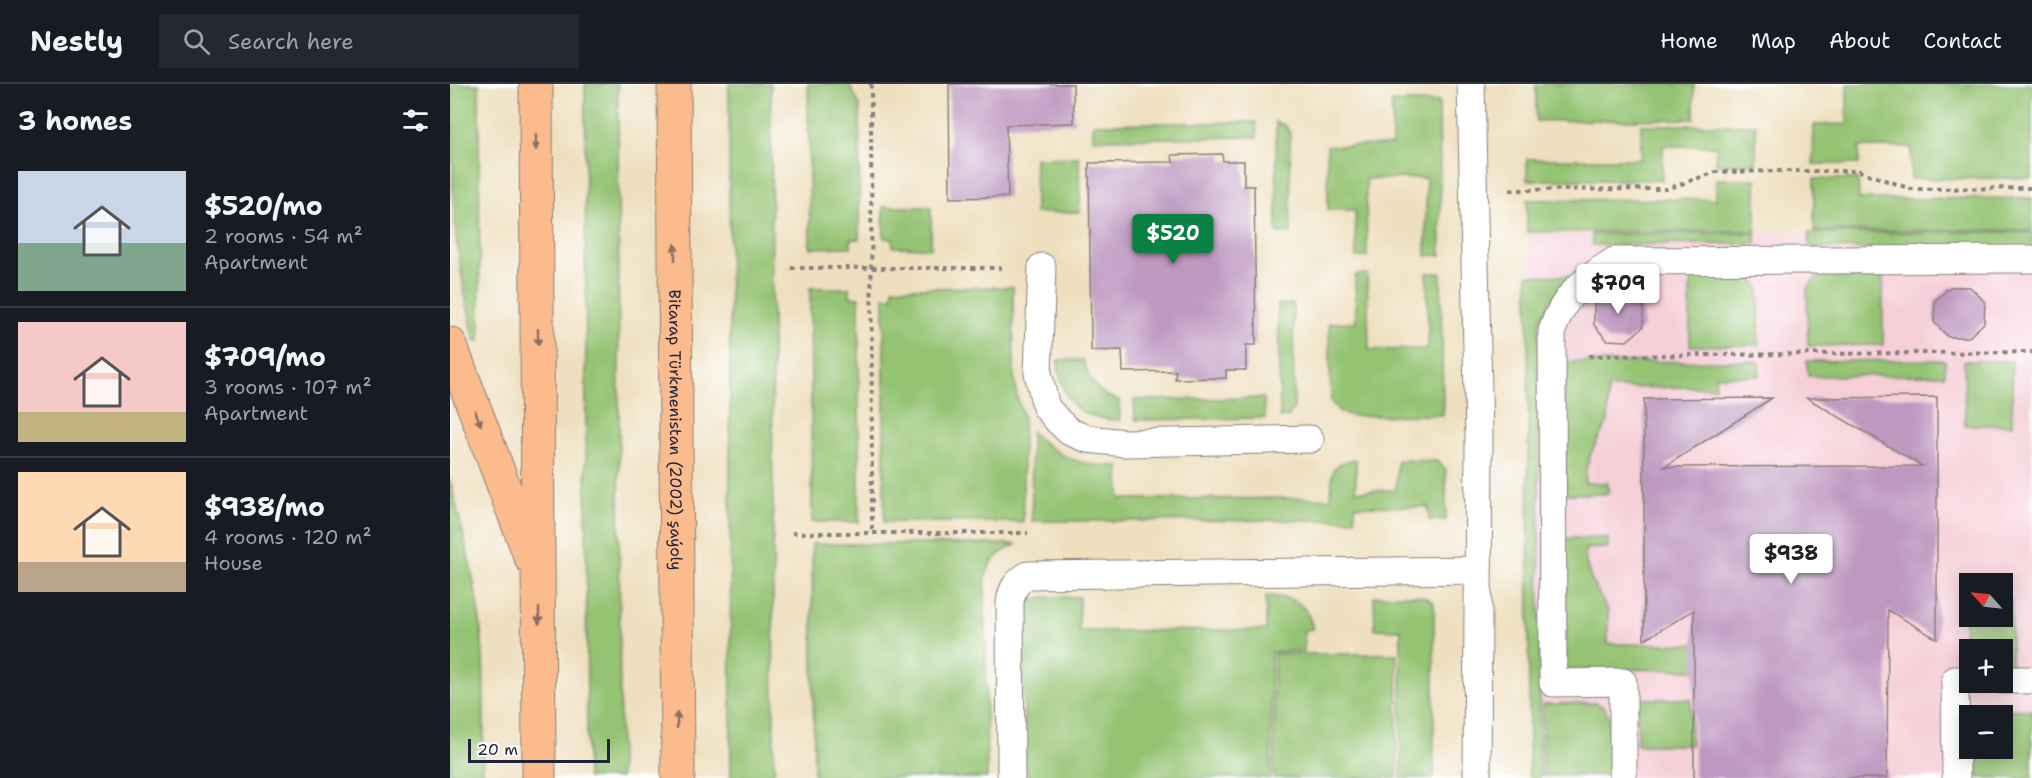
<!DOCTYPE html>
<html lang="en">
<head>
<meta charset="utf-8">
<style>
  body { margin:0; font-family:"Shantell Sans",sans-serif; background:#242831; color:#f1f3f6; height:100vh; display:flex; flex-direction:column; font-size:22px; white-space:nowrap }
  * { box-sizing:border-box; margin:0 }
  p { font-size:20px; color:#9ea1a6 }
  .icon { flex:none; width:33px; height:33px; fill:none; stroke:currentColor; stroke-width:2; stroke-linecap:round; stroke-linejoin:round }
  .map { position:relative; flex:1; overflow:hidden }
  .details { display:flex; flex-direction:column; background:#171b24; width:450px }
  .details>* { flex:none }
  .needle { width:39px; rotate:297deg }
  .tools { position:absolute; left:1509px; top:489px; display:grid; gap:12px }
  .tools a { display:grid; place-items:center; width:54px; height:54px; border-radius:0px; background:#171b24; box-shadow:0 3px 15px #0003; font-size:30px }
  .scale { position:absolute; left:18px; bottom:15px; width:142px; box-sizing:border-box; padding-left:6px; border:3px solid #22223b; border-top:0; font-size:16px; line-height:21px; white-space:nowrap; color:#22223b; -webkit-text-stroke:4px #fff; paint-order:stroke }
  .price { position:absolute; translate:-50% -51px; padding:0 14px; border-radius:6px; background:#fff; color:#222; font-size:20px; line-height:39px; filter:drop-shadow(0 2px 3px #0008) }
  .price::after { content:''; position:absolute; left:50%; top:36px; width:18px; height:14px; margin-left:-9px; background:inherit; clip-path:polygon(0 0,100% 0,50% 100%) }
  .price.selected { background:#0b8043; color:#fff }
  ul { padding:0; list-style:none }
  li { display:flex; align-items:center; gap:18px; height:150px; padding:0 18px }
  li+li { border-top:2px solid #363941 }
  li span { display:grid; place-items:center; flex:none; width:168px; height:120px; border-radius:0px; color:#555 }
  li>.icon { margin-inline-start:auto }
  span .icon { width:72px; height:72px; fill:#fffc; stroke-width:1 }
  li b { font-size:26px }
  h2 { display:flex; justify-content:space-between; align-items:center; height:72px; padding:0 18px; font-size:26px }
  header { display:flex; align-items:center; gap:36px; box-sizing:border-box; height:84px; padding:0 30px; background:#171b24; border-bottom:2px solid #363941 }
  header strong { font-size:28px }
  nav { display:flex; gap:33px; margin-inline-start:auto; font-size:21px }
  .search { width:420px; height:54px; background:#242831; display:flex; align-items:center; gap:15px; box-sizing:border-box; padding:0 21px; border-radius:0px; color:#9ea1a6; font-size:22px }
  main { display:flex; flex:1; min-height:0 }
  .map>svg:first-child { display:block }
  .built { fill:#f6cfd8; fill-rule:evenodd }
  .green { fill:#94c372; stroke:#5b7256; stroke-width:1.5 }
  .building { fill:#bd98c0 }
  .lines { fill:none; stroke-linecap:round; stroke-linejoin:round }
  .lane-casing { stroke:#88807c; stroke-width:29 }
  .primary-casing { stroke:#88807c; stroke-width:35 }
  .path { stroke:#88807c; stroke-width:4; stroke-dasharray:4.5 4.5; stroke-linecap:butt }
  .lane { stroke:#fff; stroke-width:27 }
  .primary { stroke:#fbbb8c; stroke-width:33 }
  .oneway { fill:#8e6e64 }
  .labels { text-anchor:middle; stroke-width:5; stroke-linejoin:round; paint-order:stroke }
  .street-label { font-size:16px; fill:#22223b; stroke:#fff }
</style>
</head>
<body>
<header>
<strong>Nestly</strong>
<div class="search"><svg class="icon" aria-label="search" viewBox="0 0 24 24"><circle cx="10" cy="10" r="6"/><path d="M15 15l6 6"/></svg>Search here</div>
<nav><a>Home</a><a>Map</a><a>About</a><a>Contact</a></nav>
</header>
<main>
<section class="details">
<h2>3 homes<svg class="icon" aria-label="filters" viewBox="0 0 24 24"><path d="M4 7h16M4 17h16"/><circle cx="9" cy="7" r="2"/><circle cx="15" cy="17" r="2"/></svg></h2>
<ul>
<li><span style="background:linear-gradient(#c9d6e8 60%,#7fa58c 0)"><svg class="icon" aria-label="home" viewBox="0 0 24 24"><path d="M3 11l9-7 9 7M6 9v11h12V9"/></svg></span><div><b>$520/mo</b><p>2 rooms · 54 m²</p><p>Apartment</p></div></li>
<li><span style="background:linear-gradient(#f6c9c9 75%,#c2b280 0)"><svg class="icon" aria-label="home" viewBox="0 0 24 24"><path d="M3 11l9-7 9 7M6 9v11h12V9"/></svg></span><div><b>$709/mo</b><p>3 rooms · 107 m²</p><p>Apartment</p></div></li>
<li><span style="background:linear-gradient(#ffd9b3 75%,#b9a48a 0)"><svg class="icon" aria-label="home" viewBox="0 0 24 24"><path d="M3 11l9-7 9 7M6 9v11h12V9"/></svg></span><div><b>$938/mo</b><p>4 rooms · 120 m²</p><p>House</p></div></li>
</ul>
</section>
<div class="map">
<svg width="1582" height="694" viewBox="0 0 1582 694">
  <rect width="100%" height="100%" fill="#fff"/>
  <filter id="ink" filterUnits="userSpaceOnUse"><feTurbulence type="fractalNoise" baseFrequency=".0167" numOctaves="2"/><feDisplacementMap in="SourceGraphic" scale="12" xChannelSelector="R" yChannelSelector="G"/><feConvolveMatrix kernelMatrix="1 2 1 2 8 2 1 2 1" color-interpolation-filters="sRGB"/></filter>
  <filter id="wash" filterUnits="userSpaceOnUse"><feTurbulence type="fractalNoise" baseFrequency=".008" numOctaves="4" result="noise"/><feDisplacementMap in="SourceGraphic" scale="24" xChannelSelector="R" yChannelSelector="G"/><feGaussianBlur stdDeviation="1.35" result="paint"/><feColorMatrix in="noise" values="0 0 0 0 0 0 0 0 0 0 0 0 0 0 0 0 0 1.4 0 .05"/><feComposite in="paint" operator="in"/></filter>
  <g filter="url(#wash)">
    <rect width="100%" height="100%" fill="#eedfbe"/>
    <path class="built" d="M 1582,148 L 1582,694 L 1078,694 L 1078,150 ZM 1520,500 L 1552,500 L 1552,532 L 1520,532 ZM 1520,566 L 1552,566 L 1552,598 L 1520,598 ZM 1520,632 L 1552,632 L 1552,664 L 1520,664 Z"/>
    <path class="green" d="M 2,0 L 29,0 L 30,257 L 25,257 L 14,206 L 6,152 L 3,112 Z
      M 135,0 L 168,0 L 170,694 L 137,694 Z
      M 279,0 L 321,0 L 324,694 L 281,694 Z
      M 358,0 L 399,0 L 410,22 L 409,155 L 401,155 L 401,163 L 360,164 Z
      M 1086,0 L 1244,0 L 1244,35 L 1086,37 Z
      M 1397,0 L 1582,0 L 1582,94 L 1461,95 L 1461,63 L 1409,63 L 1409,80 L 1363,80 L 1364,41 L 1397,40 Z
      M 942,18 L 989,18 L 991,171 L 976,172 L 976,94 L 916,95 L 917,173 L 906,173 L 905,126 L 878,126 L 877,62 L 942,61 Z
      M 806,38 L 807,53 L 643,55 L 643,40 Z
      M 826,38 L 836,42 L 840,49 L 841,149 L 827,149 Z
      M 1191,41 L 1306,41 L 1306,80 L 1266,80 L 1266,62 L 1213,62 L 1212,96 L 1077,96 L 1077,75 L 1191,75 Z
      M 629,73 L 630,128 L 585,129 L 585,74 Z
      M 1266,95 L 1306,95 L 1306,147 L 1077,148 L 1077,116 L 1266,115 Z
      M 1364,95 L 1408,95 L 1409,115 L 1582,114 L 1582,146 L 1364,147 Z
      M 433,123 L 481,123 L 481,164 L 443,163 L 442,155 L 434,154 Z
      M 1582,148 L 1582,167 L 1366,164 L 1359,160 L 1359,149 Z
      M 1306,149 L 1306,160 L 1142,161 L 1142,150 Z
      M 977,189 L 991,189 L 993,331 L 903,332 L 890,328 L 881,318 L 879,239 L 906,238 L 905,191 L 917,190 L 919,266 L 978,265 Z
      M 1078,191 L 1119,192 L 1117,197 L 1100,217 L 1091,235 L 1089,243 L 1090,694 L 1079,694 Z
      M 1240,192 L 1296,192 L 1307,199 L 1309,205 L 1309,261 L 1240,262 Z
      M 1370,193 L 1433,193 L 1433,261 L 1358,262 L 1357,205 L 1364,196 Z
      M 563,203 L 564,292 L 567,313 L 573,332 L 573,438 L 434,438 L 434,213 L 443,213 L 443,204 Z
      M 360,204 L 400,204 L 400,213 L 409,213 L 409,438 L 362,438 Z
      M 828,220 L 843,220 L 844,324 L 838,333 L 830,334 Z
      M 608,276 L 633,276 C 638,294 648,313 669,316 L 670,336 C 627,336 610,316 608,276 Z
      M 1495,276 L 1495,291 L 1358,292 L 1357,277 Z
      M 1309,277 L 1309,292 L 1265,292 L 1265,303 L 1158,304 L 1158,337 L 1141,369 L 1136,385 L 1135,399 L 1158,399 L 1158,410 L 1115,410 L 1115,278 Z
      M 1514,277 L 1562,277 L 1562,341 L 1515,341 Z
      M 814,314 L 815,334 L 685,336 L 684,316 Z
      M 581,348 C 609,374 632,383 669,382 L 670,415 L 881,414 C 883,391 877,378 906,376 L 906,407 L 946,406 L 947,376 L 987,377 L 996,386 L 996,436 L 979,436 L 978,423 L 905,422 L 905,436 L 582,437 Z
      M 0,396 C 12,446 26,496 31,548 C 36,596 33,646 33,694 L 0,694 Z
      M 1115,454 L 1158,454 L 1158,464 L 1135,465 L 1136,479 L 1141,495 L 1158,527 L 1158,560 L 1265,560 L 1265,586 L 1116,585 Z
      M 362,460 L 567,460 C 550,468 538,476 535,497 L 537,694 L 364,694 Z
      M 816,512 C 842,512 857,518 863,545 L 854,546 L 854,567 L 821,568 L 821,694 L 581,694 L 576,688 L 574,680 L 574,533 L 578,517 L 593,513 L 629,513 L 629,547 L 816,546 Z
      M 924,512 C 940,512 974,507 984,519 L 984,694 L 951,694 L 951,546 L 925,545 Z
      M 1553,516 L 1561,516 L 1561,580 L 1553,580 L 1552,566 L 1520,566 L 1519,580 L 1514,580 L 1515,517 L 1519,517 L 1520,532 L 1552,532 Z
      M 824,570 L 947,570 L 947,694 L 824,694 Z
      M 1188,615 L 1241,615 L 1241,661 L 1187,661 Z
      M 1144,619 L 1154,623 L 1159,632 L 1159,691 L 1093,692 L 1093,620 Z
      M 1528,626 L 1582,626 L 1582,694 L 1528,694 L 1528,665 L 1552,664 L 1552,632 L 1528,631 Z"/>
    <g id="blocks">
      <path class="building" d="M 499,0 L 623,0 L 624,39 L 556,41 L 558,113 L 500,114 Z
        M 772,70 L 773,77 L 794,77 L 794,102 L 804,102 L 806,261 L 796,261 L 796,286 L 776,286 L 776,294 L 725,295 L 726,287 L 673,288 L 672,266 L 641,267 L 639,79 L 723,78 L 722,71 Z
        M 1500,203 L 1520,203 L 1535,218 L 1534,239 L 1519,253 L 1498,253 L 1484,238 L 1485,217 Z
        M 1149,206 L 1180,207 L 1193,222 L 1193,243 L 1177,257 L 1157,256 L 1144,241 L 1144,210 Z
        M 1487,313 L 1487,555 L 1438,526 L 1437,694 L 1244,694 L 1244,526 L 1194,556 L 1194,315 L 1322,314 L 1214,383 L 1472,382 L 1357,314 Z"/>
    </g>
  </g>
  <g filter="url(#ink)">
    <use href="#blocks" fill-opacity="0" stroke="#88807c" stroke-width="1.5"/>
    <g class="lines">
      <defs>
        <path id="lane" d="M 1021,0 L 1029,354 L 1027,694
          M 592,183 L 588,289 L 596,323 L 608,337 L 620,348 L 638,355 L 675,359 L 860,355
          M 1552,596 L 1582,596
          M 561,694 L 560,518 C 562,505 566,498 578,491 L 1028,486
          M 1173,694 L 1173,598 L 1103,599 L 1102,247 C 1113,212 1133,196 1164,177 L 1582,175
          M 1506,694 L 1505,596 L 1520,596"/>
        <g id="primary">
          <path d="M 86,0 L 89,694"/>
          <path id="s1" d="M 224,0 L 228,694"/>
          <path d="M 0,260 L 81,474"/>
        </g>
      </defs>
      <use href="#lane" class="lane-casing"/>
      <use href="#primary" class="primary-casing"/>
      <path class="path" d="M 421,0 L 422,449
        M 1060,106 L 1217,105 L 1266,88 L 1333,87 L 1409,87 L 1461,105 L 1582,104
        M 341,184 L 552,184
        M 1139,272 L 1582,268
        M 342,449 L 578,449"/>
      <use href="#lane" class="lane"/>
      <use href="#primary" class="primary"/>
    </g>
    <defs><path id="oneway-solid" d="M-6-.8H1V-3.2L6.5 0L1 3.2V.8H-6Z" transform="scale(1.5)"/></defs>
    <g class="oneway">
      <use href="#oneway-solid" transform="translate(86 58) rotate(90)"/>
      <use href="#oneway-solid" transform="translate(225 168) rotate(-90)"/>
      <use href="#oneway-solid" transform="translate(88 253) rotate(90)"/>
      <use href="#oneway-solid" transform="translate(28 334) rotate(69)"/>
      <use href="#oneway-solid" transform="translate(89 532) rotate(90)"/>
      <use href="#oneway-solid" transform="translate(227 636) rotate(-90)"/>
    </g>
  </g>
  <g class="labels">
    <g class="street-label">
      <text dy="6" stroke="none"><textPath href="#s1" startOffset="346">Bitarap Türkmenistan (2002) şaýoly</textPath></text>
    </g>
  </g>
</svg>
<div class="tools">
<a><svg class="needle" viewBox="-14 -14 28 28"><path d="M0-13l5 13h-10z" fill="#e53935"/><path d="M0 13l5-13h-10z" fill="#9ea1a6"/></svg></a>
<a>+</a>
<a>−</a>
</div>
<div class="scale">20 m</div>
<b class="price selected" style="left:723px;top:181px">$520</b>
<b class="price" style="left:1168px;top:231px">$709</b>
<b class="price" style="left:1341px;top:501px">$938</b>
</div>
</main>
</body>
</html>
